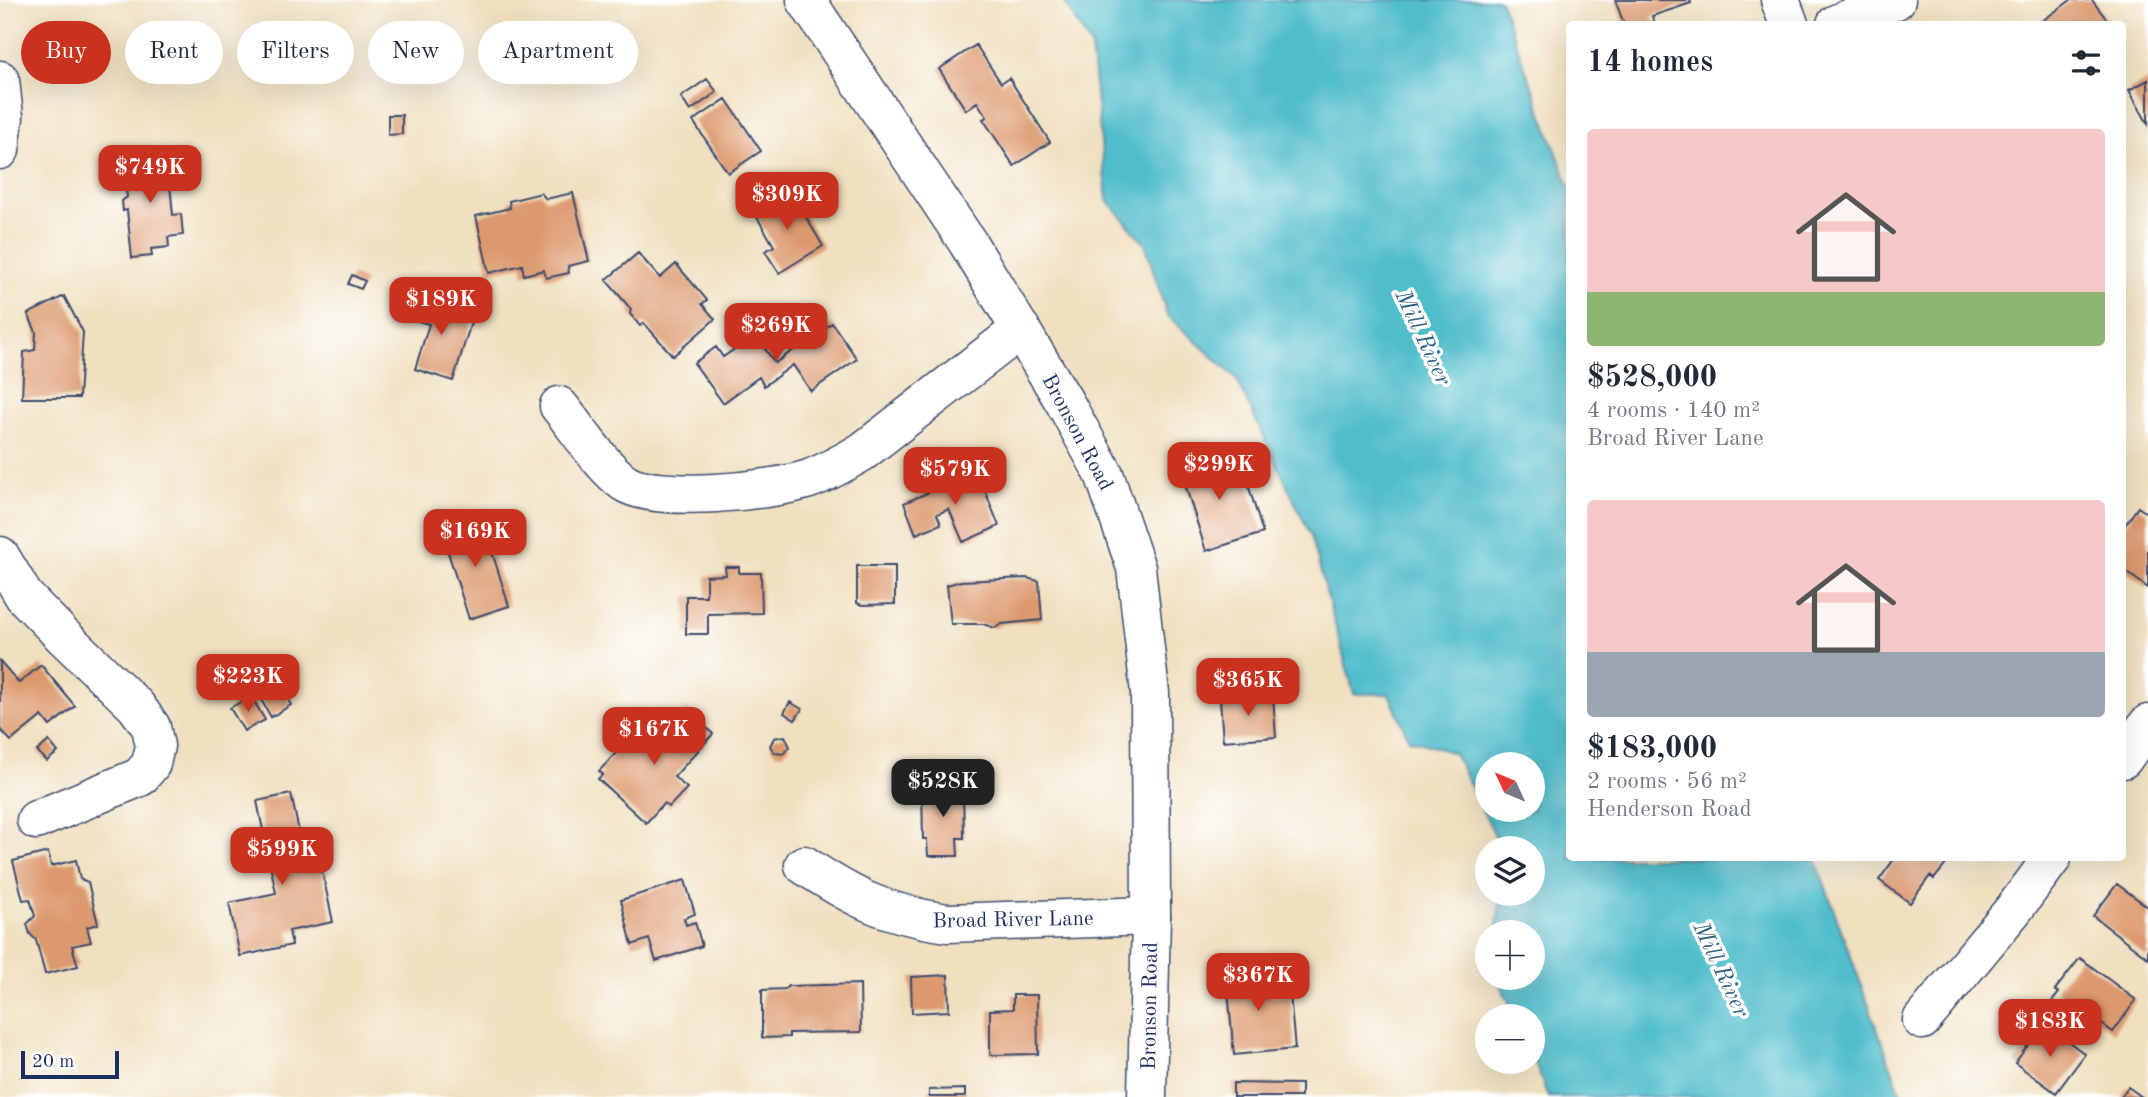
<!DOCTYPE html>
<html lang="en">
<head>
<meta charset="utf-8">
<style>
  body { margin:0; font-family:"Old Standard TT",serif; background:#f2f2f3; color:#1f2937; height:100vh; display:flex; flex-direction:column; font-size:26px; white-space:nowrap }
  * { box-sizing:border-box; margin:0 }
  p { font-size:23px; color:#747a83 }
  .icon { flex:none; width:38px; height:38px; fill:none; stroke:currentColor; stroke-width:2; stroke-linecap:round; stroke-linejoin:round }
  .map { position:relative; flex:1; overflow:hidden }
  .sheet { position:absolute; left:1566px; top:21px; width:560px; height:840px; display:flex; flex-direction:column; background:#fff; border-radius:7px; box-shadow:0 7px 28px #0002 }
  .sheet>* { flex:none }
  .guide { position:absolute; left:21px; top:21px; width:665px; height:63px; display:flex; gap:14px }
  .needle { width:46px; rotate:314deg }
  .buttons { position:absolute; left:1475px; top:752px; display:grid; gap:14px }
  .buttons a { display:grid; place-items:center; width:70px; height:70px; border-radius:50%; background:#fff; box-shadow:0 7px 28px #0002; font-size:35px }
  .scale { position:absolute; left:21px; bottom:18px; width:98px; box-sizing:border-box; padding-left:7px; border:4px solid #1b2f5e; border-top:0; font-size:19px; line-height:24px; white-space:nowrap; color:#1b2f5e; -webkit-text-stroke:5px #fff; paint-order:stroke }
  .price { position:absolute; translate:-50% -60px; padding:0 16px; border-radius:14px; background:#c8321e; color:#fff; font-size:23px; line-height:46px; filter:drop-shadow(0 2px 4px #0008) }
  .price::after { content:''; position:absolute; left:50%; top:42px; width:21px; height:16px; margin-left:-10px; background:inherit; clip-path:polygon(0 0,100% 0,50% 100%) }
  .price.current { background:#222; color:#fff }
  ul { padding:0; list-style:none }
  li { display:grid; align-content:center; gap:14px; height:371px; padding:0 21px }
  li span { display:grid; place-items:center; height:217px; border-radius:7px; color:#555 }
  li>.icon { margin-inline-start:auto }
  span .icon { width:126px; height:126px; fill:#fffc; stroke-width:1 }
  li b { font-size:30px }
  h2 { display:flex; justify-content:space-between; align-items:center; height:84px; padding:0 21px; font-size:30px }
  .pill { padding:0 24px; border-radius:32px; background:#fff; box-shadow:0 7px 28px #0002; font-size:24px; line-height:63px }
  .pill.current { background:#c8321e; color:#fff }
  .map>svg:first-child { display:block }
  .water { fill:#51bdcb; stroke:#367694; stroke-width:2; fill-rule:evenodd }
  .building { fill:#dc996d }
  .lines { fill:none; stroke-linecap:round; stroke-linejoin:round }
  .minor-casing { stroke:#3b4a6d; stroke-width:41 }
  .major-casing { stroke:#3b4a6d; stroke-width:41 }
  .minor { stroke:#fff; stroke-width:38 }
  .major { stroke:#fff; stroke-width:38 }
  .labels { text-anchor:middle; stroke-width:7; stroke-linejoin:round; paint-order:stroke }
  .street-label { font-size:21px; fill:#1b2f5e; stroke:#fff }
  .water-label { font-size:23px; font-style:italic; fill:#2e6184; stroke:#fff }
</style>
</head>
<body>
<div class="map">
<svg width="2148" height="1097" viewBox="0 0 2148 1097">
  <rect width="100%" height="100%" fill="#fff"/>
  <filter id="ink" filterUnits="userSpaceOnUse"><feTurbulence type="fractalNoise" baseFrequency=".0143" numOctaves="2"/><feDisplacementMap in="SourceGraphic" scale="14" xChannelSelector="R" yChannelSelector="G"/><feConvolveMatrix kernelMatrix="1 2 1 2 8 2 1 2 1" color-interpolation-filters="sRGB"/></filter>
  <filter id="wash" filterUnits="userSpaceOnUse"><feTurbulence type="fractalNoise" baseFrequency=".00686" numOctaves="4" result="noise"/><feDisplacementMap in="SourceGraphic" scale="28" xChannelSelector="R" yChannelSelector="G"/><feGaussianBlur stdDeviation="1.57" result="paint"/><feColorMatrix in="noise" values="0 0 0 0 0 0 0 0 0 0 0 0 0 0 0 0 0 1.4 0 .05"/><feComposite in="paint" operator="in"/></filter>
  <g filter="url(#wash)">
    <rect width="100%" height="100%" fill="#f0e0c0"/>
    <path class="water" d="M 1063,0 L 1500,0 L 1570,189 L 1570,858 L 1815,858 L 1902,1097 L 1548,1097 L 1533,1057 L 1533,1017 L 1516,1017 L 1497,978 L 1533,978 L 1533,933 L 1496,933 L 1501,894 L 1533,894 L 1533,849 L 1502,849 L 1454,753 L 1409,739 L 1389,694 L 1354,694 L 1311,536 L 1236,378 L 1167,315 L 1145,244 L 1107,200 L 1091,46 ZM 1488,765 L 1533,765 L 1533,810 L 1488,810 Z"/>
    <g id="blocks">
      <path class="building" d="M 1615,0 L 1690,0 L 1691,3 L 1652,16 L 1655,24 L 1624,24 Z
        M 2071,0 L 2092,0 L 2110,24 L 2038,24 Z
        M 976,45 L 1001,83 L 1009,78 L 1050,142 L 1014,166 L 983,119 L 987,117 L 977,102 L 966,110 L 939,69 Z
        M 707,79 L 717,92 L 690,111 L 681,97 Z
        M 2148,80 L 2148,124 L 2129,90 Z
        M 726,99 L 761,151 L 728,173 L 693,121 Z
        M 388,115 L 402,115 L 402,134 L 388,135 Z
        M 167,154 L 173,215 L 181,214 L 183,235 L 168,237 L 169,247 L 151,249 L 152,256 L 132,258 L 127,210 L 123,211 L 122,201 L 127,197 L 125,182 L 130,178 L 128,157 Z
        M 790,190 L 823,246 L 779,273 L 765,251 L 774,246 L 754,212 Z
        M 541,193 L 546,199 L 573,193 L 589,261 L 568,266 L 569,273 L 546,278 L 544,270 L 524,275 L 522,265 L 489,273 L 476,216 L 510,208 L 509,201 Z
        M 638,253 L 660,278 L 676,264 L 707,300 L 702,304 L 715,319 L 673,356 L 644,323 L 640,326 L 630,314 L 631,309 L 606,280 Z
        M 352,275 L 365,281 L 361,289 L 348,284 Z
        M 64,296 L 83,332 L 79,398 L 22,398 L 24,352 L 35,350 L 36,332 L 28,314 Z
        M 417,296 L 474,313 L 453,381 L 415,369 L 429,324 L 410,319 Z
        M 832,323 L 857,359 L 811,391 L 793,365 L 764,386 L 759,377 L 723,403 L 694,363 L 716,347 L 723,357 L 755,335 L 775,363 Z
        M 1218,449 L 1229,486 L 1247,481 L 1263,533 L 1206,551 L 1178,462 Z
        M 976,468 L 999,526 L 963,542 L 949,509 L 937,514 L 941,524 L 916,534 L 904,503 L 941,487 L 939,483 Z
        M 2138,507 L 2148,514 L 2148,588 L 2123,569 L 2123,528 Z
        M 482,520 L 509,606 L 469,619 L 442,533 Z
        M 857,566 L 895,566 L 895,604 L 862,605 L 857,603 Z
        M 725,567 L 739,567 L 739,573 L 761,573 L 762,613 L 708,614 L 708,634 L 686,634 L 686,596 L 706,596 L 706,576 L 726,575 Z
        M 1026,578 L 1039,581 L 1042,620 L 1002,624 L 995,628 L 983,624 L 951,624 L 947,585 L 961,581 Z
        M 0,661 L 19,683 L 41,665 L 75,706 L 50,726 L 42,716 L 11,741 L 0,729 Z
        M 278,682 L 291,705 L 271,717 L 257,693 Z
        M 251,696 L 265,720 L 244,731 L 230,708 Z
        M 1273,696 L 1276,737 L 1223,741 L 1220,700 Z
        M 790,702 L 802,709 L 795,720 L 784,713 Z
        M 687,709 L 713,734 L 674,777 L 687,788 L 669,807 L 664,803 L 646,823 L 598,779 L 603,774 L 599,771 L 632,736 L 648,751 Z
        M 785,736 L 790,747 L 783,754 L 775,753 L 770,746 L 774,738 Z
        M 49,741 L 58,752 L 47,761 L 37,751 Z
        M 963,786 L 964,838 L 957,838 L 958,856 L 928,856 L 927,839 L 923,839 L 922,787 Z
        M 291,794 L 307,869 L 321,866 L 333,922 L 289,931 L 292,945 L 240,956 L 229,903 L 276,893 L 257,801 Z
        M 48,852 L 51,866 L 76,860 L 80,879 L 88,882 L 98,924 L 87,927 L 91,942 L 72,946 L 78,966 L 45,974 L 36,940 L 30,934 L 27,924 L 35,916 L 30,899 L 23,900 L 13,861 Z
        M 1895,858 L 1937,858 L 1946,864 L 1934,879 L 1930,876 L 1910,903 L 1879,880 Z
        M 685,880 L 695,914 L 684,918 L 686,925 L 695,922 L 702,946 L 656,961 L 649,939 L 632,945 L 621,900 Z
        M 2117,884 L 2148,907 L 2148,958 L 2093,916 Z
        M 2080,958 L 2136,1000 L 2113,1032 L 2078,1007 L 2069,1018 L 2050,1004 L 2059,993 L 2055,990 Z
        M 1268,967 L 1271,996 L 1290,994 L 1295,1049 L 1234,1055 L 1226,970 Z
        M 948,975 L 949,1011 L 912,1013 L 911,977 Z
        M 860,984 L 861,1032 L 789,1033 L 789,1037 L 762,1038 L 762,990 L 785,989 L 788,986 Z
        M 1013,995 L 1037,995 L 1038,1054 L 990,1055 L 990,1010 L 1013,1009 Z
        M 2049,1027 L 2085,1054 L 2056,1093 L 2015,1063 L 2034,1037 L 2038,1041 Z
        M 1233,1083 L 1301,1084 L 1301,1097 L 1233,1097 Z
        M 2128,1087 L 2142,1097 L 2121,1097 Z
        M 965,1089 L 965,1097 L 929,1097 L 929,1090 Z"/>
    </g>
  </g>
  <g filter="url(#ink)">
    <use href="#blocks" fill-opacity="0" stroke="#3b4a6d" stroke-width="2"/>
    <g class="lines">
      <defs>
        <path id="minor" d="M 1780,0 L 1789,24
          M 1836,24 L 1896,0
          M 0,80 L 4,117 L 0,150
          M 559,406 C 577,428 603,468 625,483 C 657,503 773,491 809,479 C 828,472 845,462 862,452 L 1021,329
          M 0,556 L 24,596 L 63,636 L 136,706 L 151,727 L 155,746 L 151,764 L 140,777 L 36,820
          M 2123,759 L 2148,724
          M 804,865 C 855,899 886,914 948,923 L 1151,916
          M 1922,1020 L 2014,909 L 2052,858"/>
        <path id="major" d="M 806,0 L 968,243 L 1065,403 L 1104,474 L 1136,568 L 1150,693 L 1151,916 L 1147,1097"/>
      </defs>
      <use href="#minor" class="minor-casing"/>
      <use href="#major" class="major-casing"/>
      <use href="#minor" class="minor"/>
      <use href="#major" class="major"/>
    </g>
  </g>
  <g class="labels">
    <g class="street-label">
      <text transform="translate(1078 432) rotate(62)" y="7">Bronson Road</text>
      <text transform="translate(1013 919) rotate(-1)" y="7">Broad River Lane</text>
      <text transform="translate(1149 1006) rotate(-89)" y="7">Bronson Road</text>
    </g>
    <g class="water-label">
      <text transform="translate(1424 337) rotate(65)" y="8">Mill River</text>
      <text transform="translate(1722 969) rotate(65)" y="8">Mill River</text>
    </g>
  </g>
</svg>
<div class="buttons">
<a><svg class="needle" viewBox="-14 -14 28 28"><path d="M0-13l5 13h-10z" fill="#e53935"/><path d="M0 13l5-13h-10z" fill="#747a83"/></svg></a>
<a><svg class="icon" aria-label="layers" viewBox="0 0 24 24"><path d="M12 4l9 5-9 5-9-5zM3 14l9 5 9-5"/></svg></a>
<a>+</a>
<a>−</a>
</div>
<div class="scale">20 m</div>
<b class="price" style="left:150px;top:205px">$749K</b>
<b class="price" style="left:787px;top:232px">$309K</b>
<b class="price" style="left:441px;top:337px">$189K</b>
<b class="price" style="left:776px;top:363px">$269K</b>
<b class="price" style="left:1219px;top:502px">$299K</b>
<b class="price" style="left:955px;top:507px">$579K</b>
<b class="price" style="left:475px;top:569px">$169K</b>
<b class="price" style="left:248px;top:714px">$223K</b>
<b class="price" style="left:1248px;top:718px">$365K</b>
<b class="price" style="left:654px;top:767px">$167K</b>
<b class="price current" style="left:943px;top:819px">$528K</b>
<b class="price" style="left:282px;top:887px">$599K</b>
<b class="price" style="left:1258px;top:1013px">$367K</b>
<b class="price" style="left:2050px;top:1059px">$183K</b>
<div class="guide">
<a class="pill current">Buy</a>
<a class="pill">Rent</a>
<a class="pill">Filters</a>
<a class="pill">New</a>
<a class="pill">Apartment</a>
</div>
<section class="sheet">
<h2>14 homes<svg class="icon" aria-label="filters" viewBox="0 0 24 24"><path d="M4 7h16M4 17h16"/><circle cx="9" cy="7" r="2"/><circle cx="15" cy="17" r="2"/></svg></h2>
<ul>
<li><span style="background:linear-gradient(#f6c9c9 75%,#8fb573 0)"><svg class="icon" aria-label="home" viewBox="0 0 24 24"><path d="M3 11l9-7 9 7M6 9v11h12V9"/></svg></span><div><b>$528,000</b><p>4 rooms · 140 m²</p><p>Broad River Lane</p></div></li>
<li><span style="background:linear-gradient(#f6c9c9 70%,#9aa5b1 0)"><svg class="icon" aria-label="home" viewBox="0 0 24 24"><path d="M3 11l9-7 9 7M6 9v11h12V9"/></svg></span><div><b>$183,000</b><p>2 rooms · 56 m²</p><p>Henderson Road</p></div></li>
</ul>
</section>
</div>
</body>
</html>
